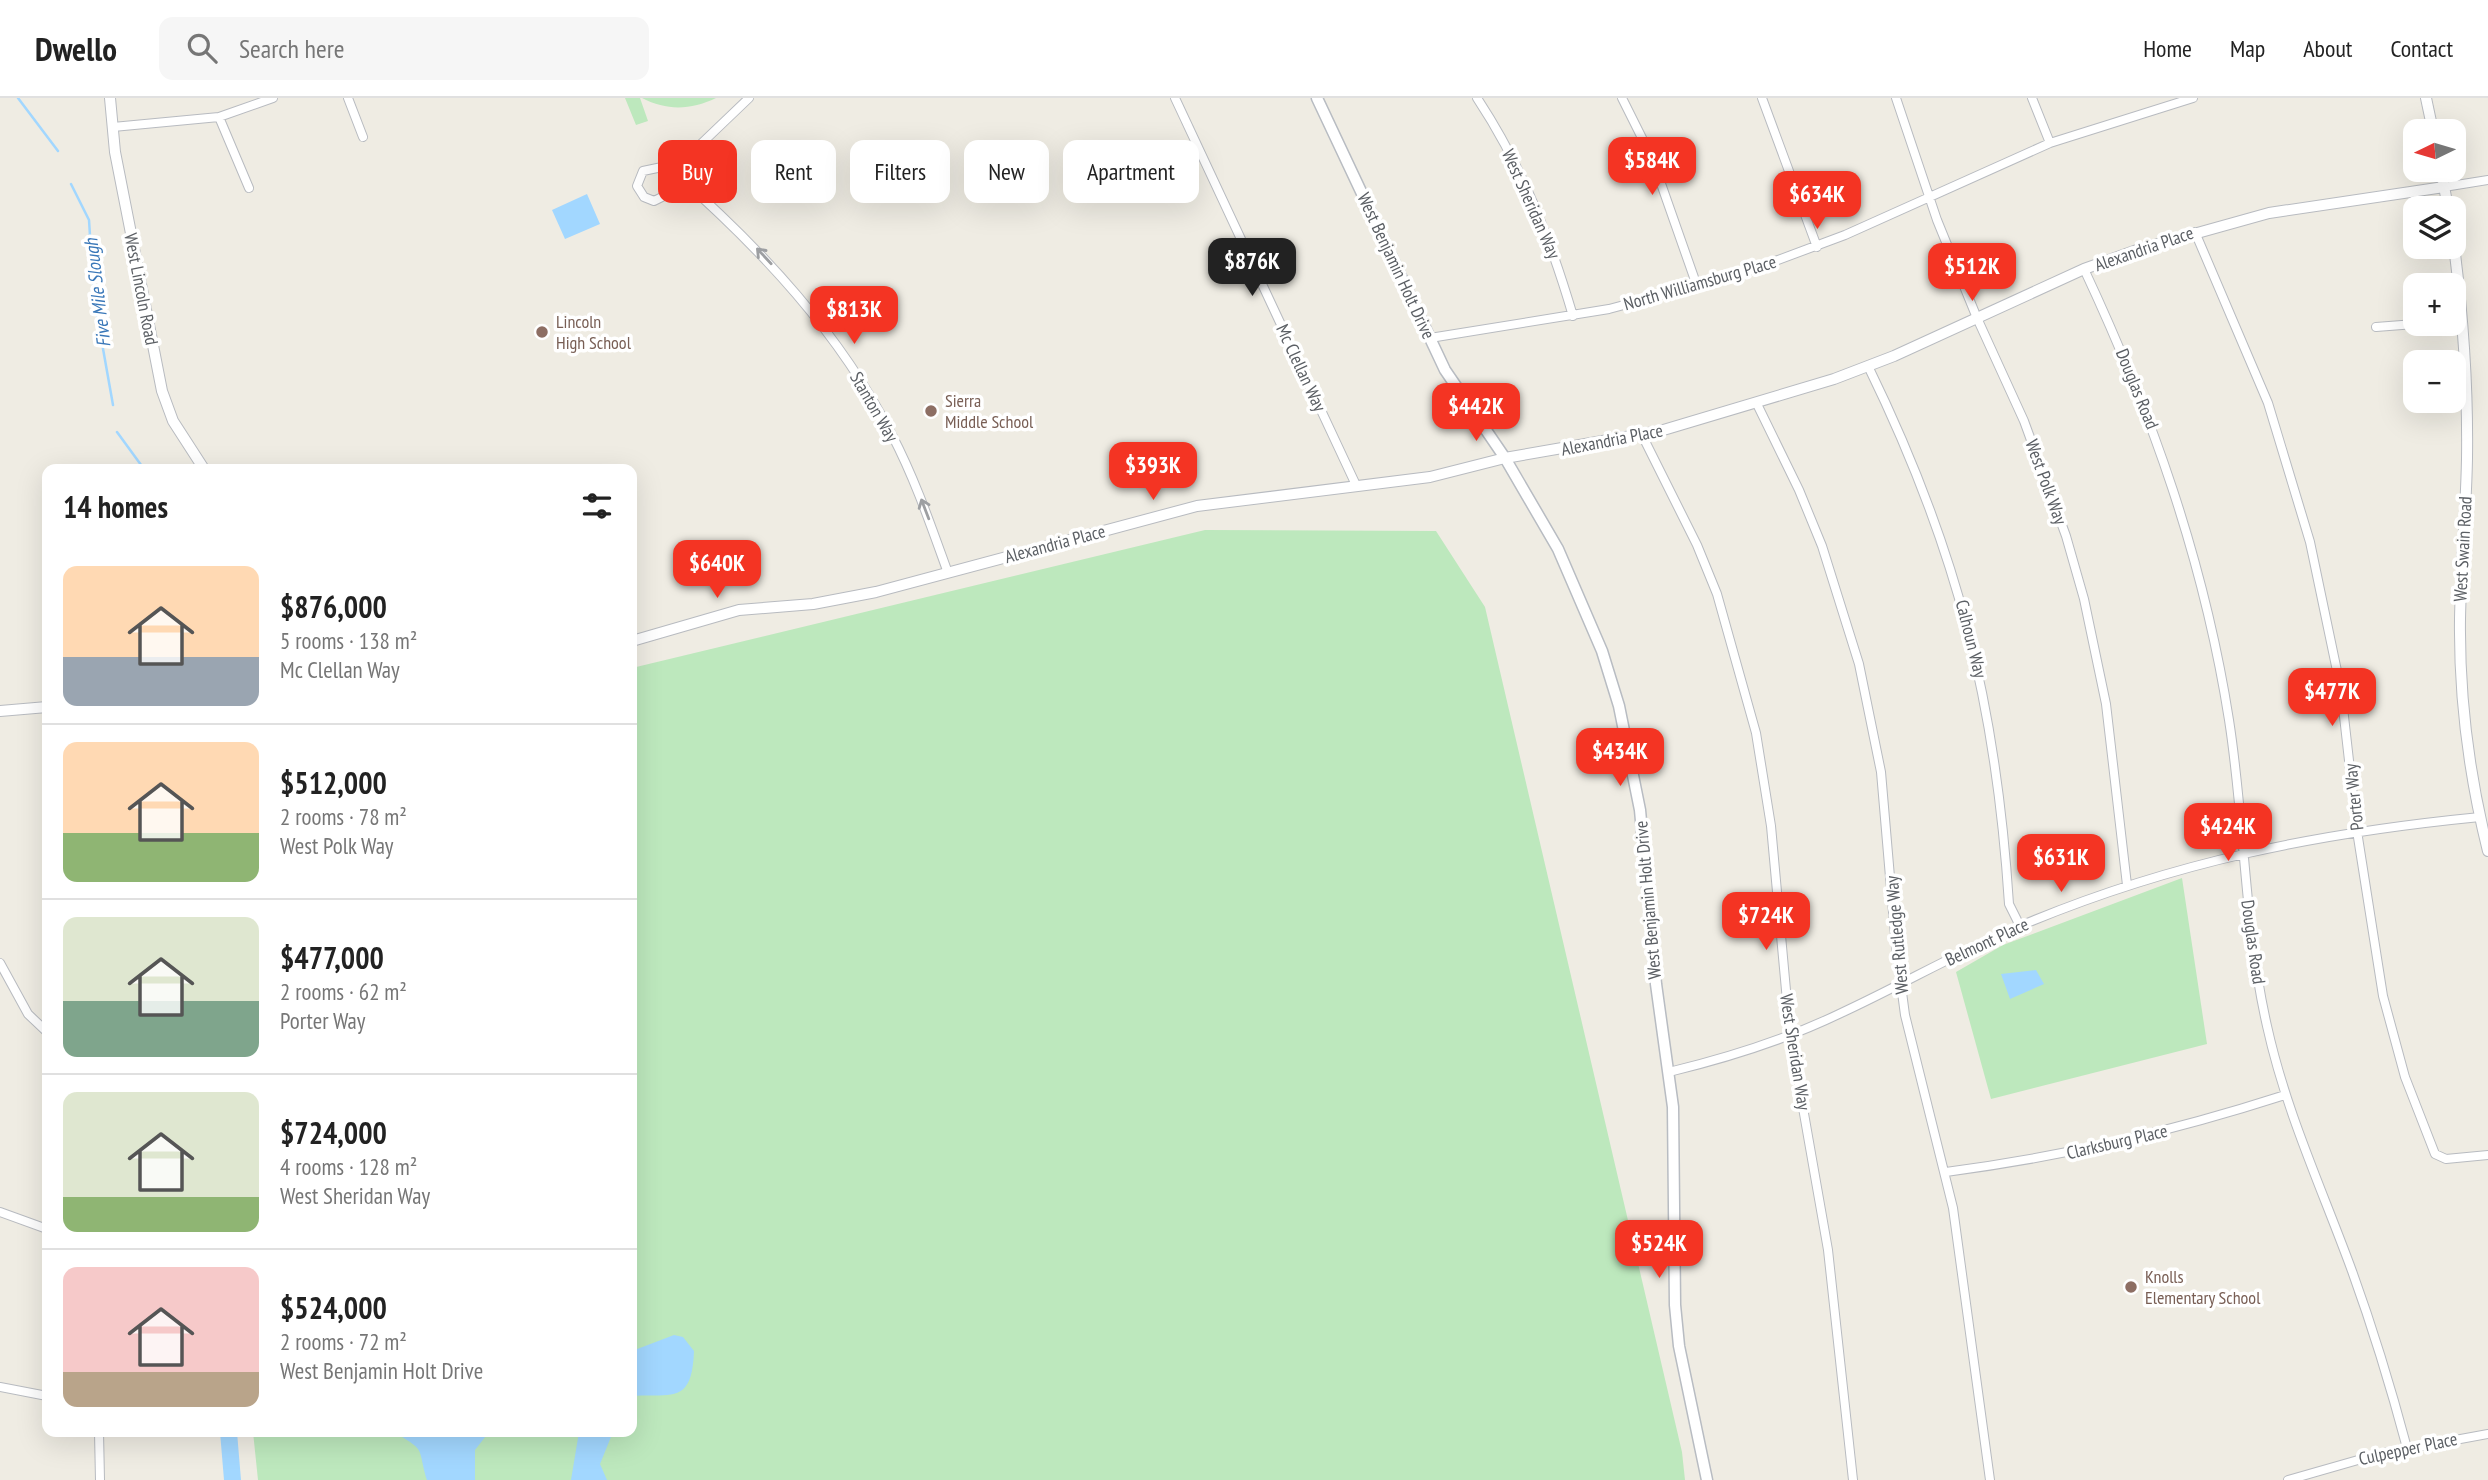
<!DOCTYPE html>
<html lang="en">
<head>
<meta charset="utf-8">
<style>
  body { margin:0; font-family:"PT Sans Narrow",sans-serif; background:#f6f6f6; color:#222; height:100vh; display:flex; flex-direction:column; font-size:26px; white-space:nowrap }
  * { box-sizing:border-box; margin:0 }
  p { font-size:23px; color:#767676 }
  .icon { flex:none; width:38px; height:38px; fill:none; stroke:currentColor; stroke-width:2; stroke-linecap:round; stroke-linejoin:round }
  .map { position:relative; flex:1; overflow:hidden }
  .panel { position:absolute; left:42px; top:366px; width:595px; height:973px; display:flex; flex-direction:column; background:#fff; border-radius:14px; box-shadow:0 7px 28px #0002 }
  .panel>* { flex:none }
  .hud { position:absolute; left:658px; top:42px; width:665px; height:63px; display:flex; gap:14px }
  .needle { width:46px; rotate:265deg }
  .controls { position:absolute; left:2403px; top:21px; display:grid; gap:14px }
  .controls a { display:grid; place-items:center; width:63px; height:63px; border-radius:14px; background:#fff; box-shadow:0 7px 28px #0002; font-size:35px }
  .price { position:absolute; translate:-50% -60px; padding:0 16px; border-radius:14px; background:#f43423; color:#fff; font-size:23px; line-height:46px; filter:drop-shadow(0 2px 4px #0008) }
  .price::after { content:''; position:absolute; left:50%; top:42px; width:21px; height:16px; margin-left:-10px; background:inherit; clip-path:polygon(0 0,100% 0,50% 100%) }
  .price.active { background:#222; color:#fff }
  ul { padding:0; list-style:none }
  li { display:flex; align-items:center; gap:21px; height:175px; padding:0 21px }
  li+li { border-top:2px solid #e0e0e0 }
  li span { display:grid; place-items:center; flex:none; width:196px; height:140px; border-radius:14px; color:#555 }
  li>.icon { margin-inline-start:auto }
  span .icon { width:84px; height:84px; fill:#fffc; stroke-width:1 }
  li b { font-size:30px }
  h2 { display:flex; justify-content:space-between; align-items:center; height:84px; padding:0 21px; font-size:30px }
  .pill { padding:0 24px; border-radius:14px; background:#fff; box-shadow:0 7px 28px #0002; font-size:24px; line-height:63px }
  .pill.active { background:#f43423; color:#fff }
  header { display:flex; align-items:center; gap:42px; box-sizing:border-box; height:98px; padding:0 35px; background:#fff; border-bottom:2px solid #e0e0e0 }
  header strong { font-size:33px }
  nav { display:flex; gap:38px; margin-inline-start:auto; font-size:24px }
  .search { width:490px; height:63px; background:#f6f6f6; display:flex; align-items:center; gap:18px; box-sizing:border-box; padding:0 24px; border-radius:14px; color:#767676; font-size:26px }
  .map>svg:first-child { display:block }
  .green { fill:#bde8bd }
  .water { fill:#a2d7ff }
  .lines { fill:none; stroke-linecap:round; stroke-linejoin:round }
  .stream { stroke:#a2d7ff; stroke-width:2.5 }
  .minor-casing { stroke:#b8bbc0; stroke-width:10 }
  .tertiary-casing { stroke:#b8bbc0; stroke-width:12 }
  .secondary-casing { stroke:#b8bcc2; stroke-width:13 }
  .minor { stroke:#fff; stroke-width:8 }
  .tertiary { stroke:#fff; stroke-width:10 }
  .secondary { stroke:#fff; stroke-width:10 }
  .oneway { stroke:#9d9fa2 }
  .education-dot { fill:#8d6e63; stroke:#fff; stroke-width:2.5 }
  .labels { text-anchor:middle; stroke-width:7; stroke-linejoin:round; paint-order:stroke }
  .street-label { font-size:18px; fill:#5b5f64; stroke:#fff }
  .education-label { font-size:18px; fill:#785e54; stroke:#fff; text-anchor:start }
  .water-label { font-size:19px; font-style:italic; fill:#3977b8; stroke:#fff }
</style>
</head>
<body>
<header>
<strong>Dwello</strong>
<div class="search"><svg class="icon" aria-label="search" viewBox="0 0 24 24"><circle cx="10" cy="10" r="6"/><path d="M15 15l6 6"/></svg>Search here</div>
<nav><a>Home</a><a>Map</a><a>About</a><a>Contact</a></nav>
</header>
<div class="map">
<svg width="2488" height="1382" viewBox="0 0 2488 1382">
  <rect width="100%" height="100%" fill="#efece3"/>
  <path class="green" d="M 625,0 L 640,0 L 648,23 L 636,27 Z
    M 642,0 L 716,0 C 691,12 667,13 642,0 Z
    M 1205,432 L 1436,433 L 1485,509 L 1682,1354 L 1685,1382 L 258,1382 L 253,1334 L 632,1334 L 632,570 Z
    M 2182,780 L 2207,946 L 1991,1001 L 1956,874 L 2003,847 Z"/>
  <path class="water" d="M 587,96 L 600,126 L 565,141 L 552,112 Z
    M 2036,872 L 2044,886 L 2010,901 L 2001,876 Z
    M 674,1237 L 683,1239 L 694,1253 C 692,1308 671,1295 632,1298 L 632,1253 Z
    M 220,1334 L 237,1334 L 241,1382 L 224,1382 Z
    M 394,1334 L 489,1334 L 475,1352 L 475,1382 L 427,1382 C 417,1348 427,1354 394,1334 Z
    M 579,1334 L 613,1334 L 600,1366 L 607,1382 L 571,1382 Z"/>
  <g class="lines">
    <path class="stream" d="M 18,0 L 58,53
      M 71,86 L 89,122 L 94,200 L 113,307
      M 117,334 L 144,371"/>
    <defs>
      <path id="minor" d="M 348,0 L 363,39
        M 1175,0 L 1356,387
        M 1477,0 C 1522,68 1550,140 1573,218
        M 1622,0 L 1652,60 L 1697,188
        M 1762,0 L 1817,149
        M 1896,0 L 1937,122 L 1977,220 L 2024,323 L 2066,438 L 2084,501 L 2106,606 L 2127,787
        M 2032,0 L 2050,45
        M 219,19 L 249,90
        M 113,29 L 219,19 L 273,0
        M 681,65 L 643,73 L 637,88 L 644,99 L 654,103 L 664,98 L 681,65 L 749,0
        M 676,76 C 762,152 839,234 892,337 C 915,381 931,428 948,475
        M 2444,89 L 2488,82
        M 2195,134 L 2268,305 L 2310,444 L 2341,592 L 2357,733 L 2383,898 L 2405,979 L 2435,1056 L 2446,1061 L 2488,1057
        M 2084,171 C 2152,316 2204,463 2229,622 C 2245,724 2244,827 2267,928 C 2286,1014 2322,1091 2352,1173 C 2373,1231 2391,1290 2407,1350
        M 2376,229 L 2415,226
        M 1430,240 L 1609,211 L 1743,175 L 1845,137 L 2050,45 L 2193,0
        M 1868,268 C 1957,450 1996,604 2009,806 L 2020,828
        M 1757,306 L 1799,392 L 1822,448 L 1859,566 L 1881,674 L 1896,849 L 1905,917 L 1953,1110 L 1990,1382
        M 1642,337 L 1697,447 L 1717,496 L 1756,635 L 1771,728 L 1790,936 L 1828,1152 L 1853,1382
        M 0,865 L 28,916 L 47,934
        M 1669,974 C 1727,960 1785,942 1839,916 C 1900,888 1958,854 2020,828 C 2172,764 2317,735 2480,719
        M 1946,1074 C 2066,1058 2170,1034 2285,997
        M 0,1114 L 47,1131
        M 0,1289 L 47,1298
        M 99,1334 L 100,1382
        M 2288,1382 L 2379,1356 L 2488,1336"/>
      <path id="tertiary" d="M 110,0 L 115,54 L 162,293 L 173,323 L 204,371
        M 2426,0 L 2433,33
        M 2441,72 L 2448,110
        M 2454,148 C 2463,218 2468,290 2467,361 C 2466,414 2461,467 2460,521 C 2459,599 2469,677 2488,753
        M 632,543 L 739,512 L 813,506 L 876,494 L 1197,408 L 1430,379 L 1505,360 L 1660,333 L 1834,281 L 1894,258 L 2084,171 L 2140,151 L 2269,115 L 2444,89
        M 0,613 L 47,609"/>
      <path id="secondary" d="M 1317,0 L 1445,272 L 1505,360 L 1558,451 L 1602,553 L 1619,608 L 1640,712 L 1656,886 L 1673,1009 L 1675,1207 L 1679,1248 L 1707,1382"/>
    </defs>
    <use href="#minor" class="minor-casing"/>
    <use href="#tertiary" class="tertiary-casing"/>
    <use href="#secondary" class="secondary-casing"/>
    <use href="#minor" class="minor"/>
    <use href="#tertiary" class="tertiary"/>
    <use href="#secondary" class="secondary"/>
  </g>
  <defs><path id="oneway-shaft" d="M-6 0H5M1.5-3L5.5 0L1.5 3" fill="none" stroke-width="1.6" stroke-linecap="round" stroke-linejoin="round" transform="scale(1.75)"/></defs>
  <g class="oneway">
    <use href="#oneway-shaft" transform="translate(764 158) rotate(-133)"/>
    <use href="#oneway-shaft" transform="translate(925 411) rotate(-111)"/>
  </g>
  <g class="education-dot">
    <circle cx="542" cy="234" r="7"/>
    <circle cx="931" cy="313" r="7"/>
    <circle cx="2131" cy="1189" r="7"/>
  </g>
  <g class="labels">
    <g class="street-label">
      <text transform="translate(1531 106) rotate(66)" y="6">West Sheridan Way</text>
      <text transform="translate(2144 151) rotate(-19)" y="6">Alexandria Place</text>
      <text transform="translate(1396 168) rotate(65)" y="6">West Benjamin Holt Drive</text>
      <text transform="translate(1700 185) rotate(-16)" y="6">North Williamsburg Place</text>
      <text transform="translate(141 191) rotate(79)" y="6">West Lincoln Road</text>
      <text transform="translate(1301 270) rotate(65)" y="6">Mc Clellan Way</text>
      <text transform="translate(2137 291) rotate(68)" y="6">Douglas Road</text>
      <text transform="translate(874 309) rotate(60)" y="6">Stanton Way</text>
      <text transform="translate(1612 342) rotate(-11)" y="6">Alexandria Place</text>
      <text transform="translate(2046 384) rotate(70)" y="6">West Polk Way</text>
      <text transform="translate(1055 446) rotate(-15)" y="6">Alexandria Place</text>
      <text transform="translate(2463 451) rotate(-87)" y="6">West Swain Road</text>
      <text transform="translate(1971 541) rotate(76)" y="6">Calhoun Way</text>
      <text transform="translate(2354 699) rotate(-96)" y="6">Porter Way</text>
      <text transform="translate(1648 802) rotate(-95)" y="6">West Benjamin Holt Drive</text>
      <text transform="translate(1897 837) rotate(-95)" y="6">West Rutledge Way</text>
      <text transform="translate(1987 844) rotate(-25)" y="6">Belmont Place</text>
      <text transform="translate(2253 844) rotate(82)" y="6">Douglas Road</text>
      <text transform="translate(1795 954) rotate(81)" y="6">West Sheridan Way</text>
      <text transform="translate(2117 1044) rotate(-13)" y="6">Clarksburg Place</text>
      <text transform="translate(2408 1351) rotate(-12)" y="6">Culpepper Place</text>
    </g>
    <g class="education-label">
      <text x="556" y="230">Lincoln<tspan x="556" dy="21">High School</tspan></text>
      <text x="945" y="309">Sierra<tspan x="945" dy="21">Middle School</tspan></text>
      <text x="2145" y="1185">Knolls<tspan x="2145" dy="21">Elementary School</tspan></text>
    </g>
    <g class="water-label">
      <text transform="translate(97 195) rotate(-97)" y="7">Five Mile Slough</text>
    </g>
  </g>
</svg>
<div class="controls">
<a><svg class="needle" viewBox="-14 -14 28 28"><path d="M0-13l5 13h-10z" fill="#e53935"/><path d="M0 13l5-13h-10z" fill="#767676"/></svg></a>
<a><svg class="icon" aria-label="layers" viewBox="0 0 24 24"><path d="M12 4l9 5-9 5-9-5zM3 14l9 5 9-5"/></svg></a>
<a>+</a>
<a>−</a>
</div>
<b class="price" style="left:1652px;top:99px">$584K</b>
<b class="price" style="left:1817px;top:133px">$634K</b>
<b class="price active" style="left:1252px;top:200px">$876K</b>
<b class="price" style="left:1972px;top:205px">$512K</b>
<b class="price" style="left:854px;top:248px">$813K</b>
<b class="price" style="left:1476px;top:345px">$442K</b>
<b class="price" style="left:1153px;top:404px">$393K</b>
<b class="price" style="left:717px;top:502px">$640K</b>
<b class="price" style="left:2332px;top:630px">$477K</b>
<b class="price" style="left:1620px;top:690px">$434K</b>
<b class="price" style="left:2228px;top:765px">$424K</b>
<b class="price" style="left:2061px;top:796px">$631K</b>
<b class="price" style="left:1766px;top:854px">$724K</b>
<b class="price" style="left:1659px;top:1182px">$524K</b>
<div class="hud">
<a class="pill active">Buy</a>
<a class="pill">Rent</a>
<a class="pill">Filters</a>
<a class="pill">New</a>
<a class="pill">Apartment</a>
</div>
<section class="panel">
<h2>14 homes<svg class="icon" aria-label="filters" viewBox="0 0 24 24"><path d="M4 7h16M4 17h16"/><circle cx="9" cy="7" r="2"/><circle cx="15" cy="17" r="2"/></svg></h2>
<ul>
<li><span style="background:linear-gradient(#ffd9b3 65%,#9aa5b1 0)"><svg class="icon" aria-label="home" viewBox="0 0 24 24"><path d="M3 11l9-7 9 7M6 9v11h12V9"/></svg></span><div><b>$876,000</b><p>5 rooms · 138 m²</p><p>Mc Clellan Way</p></div></li>
<li><span style="background:linear-gradient(#ffd9b3 65%,#8fb573 0)"><svg class="icon" aria-label="home" viewBox="0 0 24 24"><path d="M3 11l9-7 9 7M6 9v11h12V9"/></svg></span><div><b>$512,000</b><p>2 rooms · 78 m²</p><p>West Polk Way</p></div></li>
<li><span style="background:linear-gradient(#dfe7d0 60%,#7fa58c 0)"><svg class="icon" aria-label="home" viewBox="0 0 24 24"><path d="M3 11l9-7 9 7M6 9v11h12V9"/></svg></span><div><b>$477,000</b><p>2 rooms · 62 m²</p><p>Porter Way</p></div></li>
<li><span style="background:linear-gradient(#dfe7d0 75%,#8fb573 0)"><svg class="icon" aria-label="home" viewBox="0 0 24 24"><path d="M3 11l9-7 9 7M6 9v11h12V9"/></svg></span><div><b>$724,000</b><p>4 rooms · 128 m²</p><p>West Sheridan Way</p></div></li>
<li><span style="background:linear-gradient(#f6c9c9 75%,#b9a48a 0)"><svg class="icon" aria-label="home" viewBox="0 0 24 24"><path d="M3 11l9-7 9 7M6 9v11h12V9"/></svg></span><div><b>$524,000</b><p>2 rooms · 72 m²</p><p>West Benjamin Holt Drive</p></div></li>
</ul>
</section>
</div>
</body>
</html>
